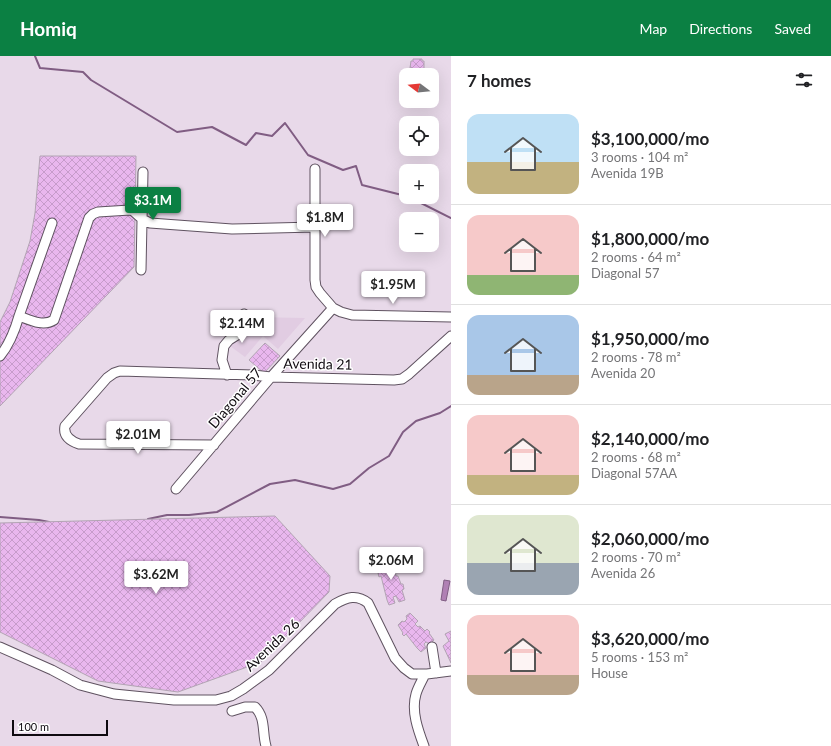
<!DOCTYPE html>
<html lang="en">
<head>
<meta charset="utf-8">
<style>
  body { margin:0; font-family:Lato,sans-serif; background:#f2f2f2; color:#202124; height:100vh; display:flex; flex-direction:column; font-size:15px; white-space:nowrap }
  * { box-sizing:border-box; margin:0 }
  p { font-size:13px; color:#757577 }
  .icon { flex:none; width:22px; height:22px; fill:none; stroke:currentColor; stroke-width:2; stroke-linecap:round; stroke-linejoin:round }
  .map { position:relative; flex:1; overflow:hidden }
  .drawer { display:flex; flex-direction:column; background:#fff; width:380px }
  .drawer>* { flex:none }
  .needle { width:26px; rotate:286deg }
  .controls { position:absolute; left:399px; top:12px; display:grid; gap:8px }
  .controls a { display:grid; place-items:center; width:40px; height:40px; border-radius:8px; background:#fff; box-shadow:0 4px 16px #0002; font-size:20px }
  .scale { position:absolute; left:12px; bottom:10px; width:96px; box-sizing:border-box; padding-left:4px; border:2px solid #0f0a10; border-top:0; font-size:11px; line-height:14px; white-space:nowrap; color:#0f0a10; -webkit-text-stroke:3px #fff; paint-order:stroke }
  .price { position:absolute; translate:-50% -34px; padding:0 9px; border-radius:4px; background:#fff; color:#222; font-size:13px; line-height:26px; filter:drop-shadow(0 1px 2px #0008) }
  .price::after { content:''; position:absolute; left:50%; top:24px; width:12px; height:9px; margin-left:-6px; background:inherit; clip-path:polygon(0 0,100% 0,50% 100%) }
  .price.selected { background:#0b8043; color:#fff }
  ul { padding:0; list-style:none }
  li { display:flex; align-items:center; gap:12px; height:100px; padding:0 16px }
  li+li { border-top:1px solid #e0e0e0 }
  li span { display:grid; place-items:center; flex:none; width:112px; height:80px; border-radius:12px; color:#555 }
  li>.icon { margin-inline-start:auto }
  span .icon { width:48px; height:48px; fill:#fffc; stroke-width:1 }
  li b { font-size:17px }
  h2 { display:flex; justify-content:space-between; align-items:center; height:48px; padding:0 16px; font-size:17px }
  header { display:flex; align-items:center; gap:24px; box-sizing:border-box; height:56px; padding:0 20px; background:#0b8043; color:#fff }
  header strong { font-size:19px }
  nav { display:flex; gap:22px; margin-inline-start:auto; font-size:14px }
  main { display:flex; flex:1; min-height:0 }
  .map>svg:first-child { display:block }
  .built { fill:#e1cce2 }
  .water { fill:#b080b4; stroke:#805d83 }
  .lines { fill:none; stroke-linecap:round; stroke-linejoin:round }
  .stream { stroke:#805d83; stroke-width:2 }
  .building { fill:url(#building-cross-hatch); stroke:#b2a4b3 }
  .minor-casing { stroke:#5f5260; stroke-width:11 }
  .minor { stroke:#fff; stroke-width:9 }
  .labels { text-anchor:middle; stroke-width:3; stroke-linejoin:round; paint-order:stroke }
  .street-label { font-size:14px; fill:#0f0a10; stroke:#fff }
</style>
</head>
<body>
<header>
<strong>Homiq</strong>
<nav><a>Map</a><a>Directions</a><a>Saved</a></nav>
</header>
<main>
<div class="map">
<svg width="451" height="690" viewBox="0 0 451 690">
  <defs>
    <pattern id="building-cross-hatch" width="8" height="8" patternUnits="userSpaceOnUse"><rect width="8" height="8" fill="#e9b7ee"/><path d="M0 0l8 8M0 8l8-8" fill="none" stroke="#c79ccb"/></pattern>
  </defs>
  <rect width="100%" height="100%" fill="#e8d9e9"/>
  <path class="built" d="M 252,261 L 305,262 L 278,293 L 263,280 L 245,301 L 230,290 Z"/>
  <path class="water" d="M 444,524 L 450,525 L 446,545 L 441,544 Z"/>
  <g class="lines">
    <path class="stream" d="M 35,0 L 40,12 L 83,16 L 91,24 L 177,76 L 212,71 L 246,89 L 256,77 L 272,80 L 285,67 L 308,99 L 343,114 L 356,110 L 362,129 L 406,140
      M 409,141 L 451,162
      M 0,461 L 39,464 L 49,466
      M 148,463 L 167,459 L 189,459 L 217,456 L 270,428 L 295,424 L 333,433 L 350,428 L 369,412 L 389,400 L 403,376 L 416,365 L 440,357 L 451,350"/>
  </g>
  <path class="building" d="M 413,3 L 422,3 L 422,5 L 424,5 L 424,19 L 411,19 L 411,17 L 410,17 L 410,15 L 412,15 L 412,12 L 410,12 L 411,5 L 413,5 Z
    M 414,45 L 427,45 L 427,46 L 425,46 L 426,48 L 417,49 L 417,47 L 415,48 Z
    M 40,100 L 136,100 L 134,211 L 0,350 L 0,266 L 10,246 L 30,185 L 35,157 Z
    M 265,287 L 280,300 L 264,317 L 249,304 Z
    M 275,460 L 330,520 L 329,536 L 261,606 L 178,636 L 98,625 L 0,576 L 0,467 Z
    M 394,501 L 397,514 L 395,515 L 396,520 L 398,520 L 401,528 L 403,528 L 404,533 L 402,534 L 405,544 L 399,546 L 396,540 L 393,541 L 395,547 L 389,549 L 387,544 L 381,520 L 379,521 L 378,517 L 380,516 L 377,506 L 383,503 L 387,509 L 388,508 L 387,502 Z
    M 410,557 L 418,565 L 415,568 L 418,571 L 420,570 L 425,575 L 427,573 L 430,576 L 429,577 L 434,584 L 430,588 L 426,586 L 424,588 L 426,592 L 421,596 L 417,592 L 406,578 L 404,580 L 402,578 L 403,577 L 398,569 L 402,565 L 404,566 L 407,563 L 406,560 Z
    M 451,575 L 451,607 L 443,590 L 449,585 L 445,578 Z"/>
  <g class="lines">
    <defs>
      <path id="minor" d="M 315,113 L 315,224 L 316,231 L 320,237 L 333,252 L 341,256 L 352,259 L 451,261
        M 141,214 L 143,116
        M 19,260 L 52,167
        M 0,300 C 9,289 15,274 19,260 C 30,264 43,271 54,264 L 89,162 L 93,158 L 98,156 L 130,154 L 133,155 L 142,163 L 150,167 L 232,173 L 315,171
        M 227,319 L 222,304 L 224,290 L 229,284 L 237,279 L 242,269 L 244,258
        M 214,389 L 79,388 C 70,385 63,380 65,370 L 107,322 L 114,317 L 120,315 L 253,319 L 271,321 L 394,324 L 402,323 L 409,318 L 451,280
        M 176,433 L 271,321 L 333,252
        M 0,591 L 52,614 L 80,629 L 114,638 L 174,644 L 216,644 L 231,640 L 243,633 L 269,614 L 335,548 C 347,541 357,538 368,547 L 395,602 L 404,612 L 412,618 L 427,618 L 451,615
        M 432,591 L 436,617
        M 232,655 L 245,651 L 255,651 C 266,662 262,677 266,690
        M 424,690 C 418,674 411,655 416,638 C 418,631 422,625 425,618"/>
    </defs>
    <use href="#minor" class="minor-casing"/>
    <use href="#minor" class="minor"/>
  </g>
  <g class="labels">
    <g class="street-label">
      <text transform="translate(318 308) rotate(1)" y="5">Avenida 21</text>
      <text transform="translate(235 342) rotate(-50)" y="5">Diagonal 57</text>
      <text transform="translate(272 589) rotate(-43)" y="5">Avenida 26</text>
    </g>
  </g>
</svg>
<div class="controls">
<a><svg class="needle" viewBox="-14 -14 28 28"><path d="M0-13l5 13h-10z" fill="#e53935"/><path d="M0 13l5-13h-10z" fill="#757577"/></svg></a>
<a><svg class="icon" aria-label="locate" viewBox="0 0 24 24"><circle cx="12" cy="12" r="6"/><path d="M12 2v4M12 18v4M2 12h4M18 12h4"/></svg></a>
<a>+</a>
<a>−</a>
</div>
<div class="scale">100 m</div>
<b class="price selected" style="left:153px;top:165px">$3.1M</b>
<b class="price" style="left:325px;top:182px">$1.8M</b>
<b class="price" style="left:393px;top:249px">$1.95M</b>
<b class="price" style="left:242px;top:288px">$2.14M</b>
<b class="price" style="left:138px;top:399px">$2.01M</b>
<b class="price" style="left:391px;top:525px">$2.06M</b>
<b class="price" style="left:156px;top:539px">$3.62M</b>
</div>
<section class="drawer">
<h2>7 homes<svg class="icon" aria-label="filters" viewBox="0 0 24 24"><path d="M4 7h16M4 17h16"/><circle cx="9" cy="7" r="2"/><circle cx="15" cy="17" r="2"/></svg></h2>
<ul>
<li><span style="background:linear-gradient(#bfe0f5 60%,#c2b280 0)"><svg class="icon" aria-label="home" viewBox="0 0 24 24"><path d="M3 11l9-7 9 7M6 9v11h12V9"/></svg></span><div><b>$3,100,000/mo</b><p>3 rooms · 104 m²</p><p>Avenida 19B</p></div></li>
<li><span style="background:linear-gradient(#f6c9c9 75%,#8fb573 0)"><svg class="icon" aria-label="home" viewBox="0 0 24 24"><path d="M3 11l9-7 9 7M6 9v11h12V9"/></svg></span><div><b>$1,800,000/mo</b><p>2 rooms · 64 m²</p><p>Diagonal 57</p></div></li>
<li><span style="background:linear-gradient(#a9c7e8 75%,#b9a48a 0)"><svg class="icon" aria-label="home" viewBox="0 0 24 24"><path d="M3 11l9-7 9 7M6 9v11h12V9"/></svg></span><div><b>$1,950,000/mo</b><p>2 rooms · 78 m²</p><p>Avenida 20</p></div></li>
<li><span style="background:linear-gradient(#f6c9c9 75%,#c2b280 0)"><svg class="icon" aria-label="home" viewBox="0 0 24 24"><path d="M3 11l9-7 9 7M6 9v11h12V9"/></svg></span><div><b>$2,140,000/mo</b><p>2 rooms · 68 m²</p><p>Diagonal 57AA</p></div></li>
<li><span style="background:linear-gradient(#dfe7d0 60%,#9aa5b1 0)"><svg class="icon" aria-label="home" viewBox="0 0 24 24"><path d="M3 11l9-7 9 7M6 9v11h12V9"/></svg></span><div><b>$2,060,000/mo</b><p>2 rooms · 70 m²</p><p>Avenida 26</p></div></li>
<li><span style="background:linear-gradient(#f6c9c9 75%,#b9a48a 0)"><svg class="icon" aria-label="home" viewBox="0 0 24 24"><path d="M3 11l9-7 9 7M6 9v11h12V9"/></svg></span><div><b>$3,620,000/mo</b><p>5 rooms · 153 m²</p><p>House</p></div></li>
</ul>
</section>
</main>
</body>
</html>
